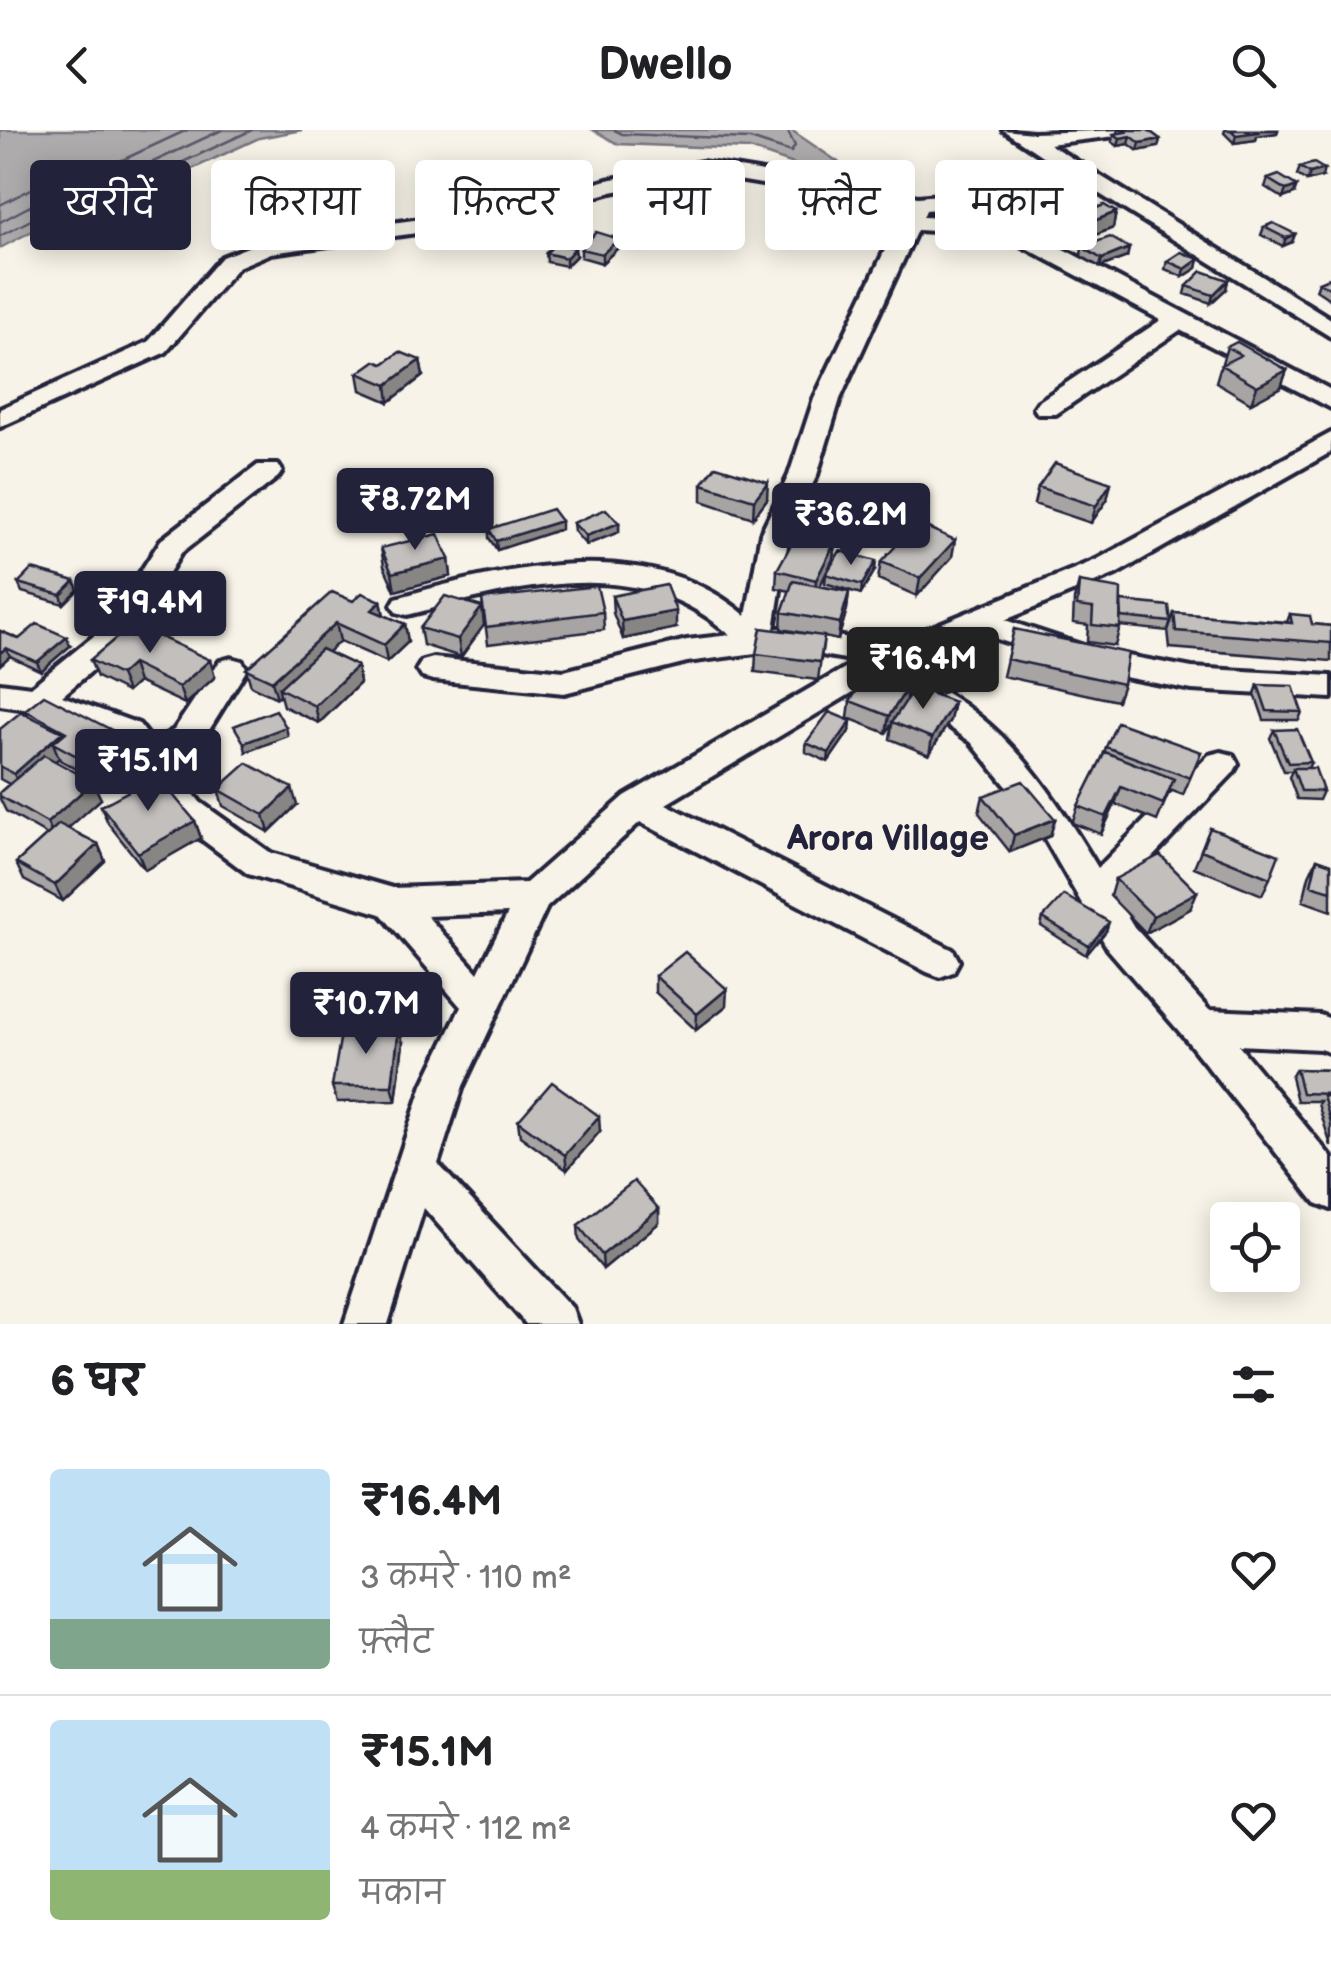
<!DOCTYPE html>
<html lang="hi">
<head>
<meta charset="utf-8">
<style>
  body { margin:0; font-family:"Balsamiq Sans","Playpen Sans Deva",sans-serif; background:#f2f2f2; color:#202124; height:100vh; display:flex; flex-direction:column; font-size:38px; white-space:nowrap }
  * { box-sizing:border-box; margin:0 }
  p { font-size:32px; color:#757577 }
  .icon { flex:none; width:55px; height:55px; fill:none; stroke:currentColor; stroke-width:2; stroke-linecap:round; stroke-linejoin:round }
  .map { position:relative; height:1194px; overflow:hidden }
  .details { display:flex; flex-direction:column; background:#fff; flex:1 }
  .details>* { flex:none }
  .top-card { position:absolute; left:30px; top:30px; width:1272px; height:90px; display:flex; gap:20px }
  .controls { position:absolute; left:1210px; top:1072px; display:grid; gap:20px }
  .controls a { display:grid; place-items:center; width:90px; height:90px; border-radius:10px; background:#fff; box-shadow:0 5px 25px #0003; font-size:50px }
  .price { position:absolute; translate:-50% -85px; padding:0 22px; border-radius:10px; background:#22223b; color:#fff; font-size:32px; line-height:65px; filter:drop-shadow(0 2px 5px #0008) }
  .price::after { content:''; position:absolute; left:50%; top:60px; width:30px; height:22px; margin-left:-15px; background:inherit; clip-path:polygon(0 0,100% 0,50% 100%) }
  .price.selected { background:#222; color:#fff }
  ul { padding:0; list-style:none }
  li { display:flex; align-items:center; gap:30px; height:250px; padding:0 50px }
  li+li { border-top:2px solid #e0e0e0 }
  li span { display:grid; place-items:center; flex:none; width:280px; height:200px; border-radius:10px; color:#555 }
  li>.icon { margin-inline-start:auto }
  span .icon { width:120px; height:120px; fill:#fffc; stroke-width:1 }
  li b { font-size:42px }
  h2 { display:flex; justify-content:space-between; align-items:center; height:120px; padding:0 50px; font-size:42px }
  .tag { padding:0 35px; border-radius:10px; background:#fff; box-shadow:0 5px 25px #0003; font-size:35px; line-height:90px }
  .tag.selected { background:#22223b; color:#fff }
  header { display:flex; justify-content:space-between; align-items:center; height:130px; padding:0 50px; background:#fff; font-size:45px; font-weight:600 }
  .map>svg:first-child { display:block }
  .water { fill:#aeabad; stroke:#76747f; stroke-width:2.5 }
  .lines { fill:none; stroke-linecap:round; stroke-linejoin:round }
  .shore { stroke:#5a5969; stroke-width:2.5 }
  .street-casing { stroke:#22223b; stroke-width:8 }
  .street { fill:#f7f3e8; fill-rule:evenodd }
  .wall { fill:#a7a4a3; stroke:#22223b; stroke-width:2.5 }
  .shaded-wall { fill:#888684; stroke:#22223b; stroke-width:2.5 }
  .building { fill:#c2bfbd; stroke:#22223b; stroke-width:2.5 }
  .labels { text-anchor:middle; stroke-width:8; stroke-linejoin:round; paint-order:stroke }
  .quarter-label { font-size:35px; font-weight:bold; fill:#22223b; stroke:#f7f3e8 }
</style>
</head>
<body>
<header><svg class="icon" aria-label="back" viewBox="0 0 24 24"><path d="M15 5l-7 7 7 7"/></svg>Dwello<svg class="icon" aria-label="search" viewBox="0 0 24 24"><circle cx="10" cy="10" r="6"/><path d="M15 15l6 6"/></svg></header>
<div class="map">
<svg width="1331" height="1194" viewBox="0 0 1331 1194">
  <rect width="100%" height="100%" fill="#f7f3e8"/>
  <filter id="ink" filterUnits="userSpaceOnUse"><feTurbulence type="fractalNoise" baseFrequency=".01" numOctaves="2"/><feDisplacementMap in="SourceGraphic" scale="20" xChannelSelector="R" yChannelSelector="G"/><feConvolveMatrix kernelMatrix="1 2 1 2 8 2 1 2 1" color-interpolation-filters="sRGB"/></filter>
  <g filter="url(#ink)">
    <path class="water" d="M 0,0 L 302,0 L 259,8 L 131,67 L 59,87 L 0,118 Z
      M 593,0 L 791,0 L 838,32 L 814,41 L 750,19 L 618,14 Z"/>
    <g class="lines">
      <path class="shore" d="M 614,0 L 622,4 L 750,9 L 791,22 L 795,16 L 787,0
        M 0,75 L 43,53 L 118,32 L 187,0
        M 0,92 L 49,66 L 123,46 L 222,0
        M 0,106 L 54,78 L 127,58 L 252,0"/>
      <defs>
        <path id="street" d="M 1003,0 L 1033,3 L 1126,0 L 1116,6 L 1049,14 L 1331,189 L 1331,207 L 1098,63 L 926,80 L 923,87 L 985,90 L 1029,101 L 1331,260 L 1331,278 L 1180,200 L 1056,284 L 1038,284 L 1034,278 L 1038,272 L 1161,190 L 1013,111 L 985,104 L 917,100 L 840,269 L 817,345 L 789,403 L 774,499 L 786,497 L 888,515 L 1096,430 L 1331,303 L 1331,322 L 1116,444 L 1005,490 L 1096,520 L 1192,538 L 1331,546 L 1331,568 L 1192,560 L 1093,541 L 976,502 L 895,537 C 997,579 1043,647 1098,738 L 1209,625 L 1221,622 L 1233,625 L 1238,634 L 1233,643 L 1115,766 L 1134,797 L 1209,880 L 1320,885 L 1331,889 L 1331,923 L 1320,919 L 1238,915 L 1331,1027 L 1331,1079 L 1316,1073 L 1185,908 L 1108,819 L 1034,690 L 971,612 L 908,568 L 870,552 L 666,674 L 953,820 L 959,831 L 953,842 L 940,847 L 927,842 L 640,692 L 547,777 L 463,956 L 438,1034 L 572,1178 L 578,1194 L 526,1194 L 424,1078 L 388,1194 L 344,1194 L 423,955 L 461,877 L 381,784 L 248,744 L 176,690 L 115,610 L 33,580 L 0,575 L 0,553 L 31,557 L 106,496 L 161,410 L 258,335 L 278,335 L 282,341 L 278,347 L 181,423 L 128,510 L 62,566 L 139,594 L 153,612 L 174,600 L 220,531 L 231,528 L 242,531 L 247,539 L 198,618 L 170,633 L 200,672 L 271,723 L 393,758 L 526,753 L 625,666 L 857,531 L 786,519 L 687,532 L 564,563 L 433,550 L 422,547 L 417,539 L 422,531 L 433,528 L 564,541 L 687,510 L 730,505 C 636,420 516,458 407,485 L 396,482 L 392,475 L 396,468 C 507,437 650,402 746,486 L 761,403 L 789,345 L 814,269 L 905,78 L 702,44 L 611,62 L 519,89 L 271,123 L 238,137 L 166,222 L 0,297 L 0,279 L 148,212 L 222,127 L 266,110 L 517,76 L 607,50 L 702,32 L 918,67 L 1080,51 ZM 508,783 L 478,843 L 427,786 Z"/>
      </defs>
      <use href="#street" class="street-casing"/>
      <use href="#street" class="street"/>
    </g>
    <path class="wall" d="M 1118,0 L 1148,0 L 1160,9 L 1158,17 L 1138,21 L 1129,14 L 1118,16 L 1112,12 L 1114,4 L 1117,4 Z
      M 1225,0 L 1278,0 L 1277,3 L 1257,6 L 1256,10 L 1234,13 L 1224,3 Z
      M 1300,37 L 1322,47 L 1307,51 L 1297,45 Z
      M 1268,49 L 1294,64 L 1283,68 L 1265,57 Z
      M 1094,79 L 1116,82 L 1113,98 L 1068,116 L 1046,103 L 1049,87 Z
      M 1264,97 L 1295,104 L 1292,112 L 1283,116 L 1261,105 Z
      M 619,117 L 602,133 L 581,127 L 581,119 Z
      M 1082,117 L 1129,118 L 1127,127 L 1100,137 L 1081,126 Z
      M 546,123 L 576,126 L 566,136 L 547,132 Z
      M 1199,129 L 1197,138 L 1183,147 L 1165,139 L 1167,131 Z
      M 1331,147 L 1331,170 L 1316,160 L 1319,152 Z
      M 1228,150 L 1226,159 L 1211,173 L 1185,164 L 1187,156 Z
      M 1227,217 L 1287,240 L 1281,257 L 1251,273 L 1216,252 L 1221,235 L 1223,234 L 1222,233 Z
      M 420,230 L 423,246 L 389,272 L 361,260 L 358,243 L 383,234 Z
      M 702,354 L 767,369 L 753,388 L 702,371 Z
      M 1038,357 L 1107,370 L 1091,393 L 1034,374 Z
      M 573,393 L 619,393 L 619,402 L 586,415 L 574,401 Z
      M 489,399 L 561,399 L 497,420 L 489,408 Z
      M 835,412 L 833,429 L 820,456 L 849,462 L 847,479 L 838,510 L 824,507 L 818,550 L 755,542 L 756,524 L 809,504 L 781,499 L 782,482 L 790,461 L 776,458 L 777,440 Z
      M 381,418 L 449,429 L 451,446 L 395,461 L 384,436 Z
      M 952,427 L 917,466 L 878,449 L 881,432 Z
      M 875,440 L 861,464 L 825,453 L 826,444 Z
      M 1079,452 L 1171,492 L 1168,501 L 1120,496 L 1115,516 L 1087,512 L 1088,495 L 1073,493 L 1074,470 Z
      M 18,453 L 78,460 L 64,474 L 22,462 Z
      M 612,466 L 676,498 L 623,509 L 613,483 Z
      M 482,469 L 603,482 L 604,500 L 488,514 Z
      M 353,471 L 381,471 L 384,485 L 405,494 L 408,512 L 387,532 L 340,511 L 327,522 L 357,536 L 360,553 L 319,593 L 283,576 L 280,565 L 277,568 L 251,556 L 246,539 Z
      M 482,477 L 484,495 L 461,527 L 423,515 L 420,498 Z
      M 1174,483 L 1287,492 L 1290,484 L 1312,494 L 1331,496 L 1331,531 L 1170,518 L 1168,500 Z
      M 133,494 L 215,547 L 185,574 L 138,552 L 127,562 L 97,547 L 90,530 Z
      M 1014,499 L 1123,554 L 1117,571 L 1003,546 Z
      M 0,501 L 19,509 L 70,516 L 41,541 L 10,526 L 0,535 Z
      M 917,522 L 960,558 L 936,564 L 916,531 Z
      M 1258,555 L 1302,582 L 1299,590 L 1264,590 L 1255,564 Z
      M 908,557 L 905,572 L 954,572 L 950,590 L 929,625 L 890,609 L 892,594 L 886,603 L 848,588 L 850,571 Z
      M 25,580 L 135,626 L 104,654 L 60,630 L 59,628 L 55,631 L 101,669 L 68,698 L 98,714 L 105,731 L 63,771 L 24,750 L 16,733 L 47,705 L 6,681 L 0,669 L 0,662 L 9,654 L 0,649 L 0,599 L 28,585 Z
      M 851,591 L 850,600 L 828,632 L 806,622 L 806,613 Z
      M 1274,600 L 1311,632 L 1308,638 L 1323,661 L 1319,670 L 1297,669 L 1289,647 L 1292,641 L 1284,641 L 1270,608 Z
      M 1106,617 L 1201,622 L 1183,665 L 1170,660 L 1157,691 L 1115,674 L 1101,704 L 1072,693 L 1078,676 L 1102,628 Z
      M 218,659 L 297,675 L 269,702 L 223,676 Z
      M 983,666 L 1055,689 L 1050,706 L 1010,722 L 979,683 Z
      M 101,676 L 195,691 L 201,708 L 145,740 L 108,693 Z
      M 1210,698 L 1270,748 L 1262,765 L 1194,737 Z
      M 1317,729 L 1331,734 L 1331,781 L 1303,771 L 1309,746 Z
      M 1115,749 L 1190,779 L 1146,803 L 1110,766 Z
      M 1043,788 L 1106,801 L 1086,825 L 1041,796 Z
      M 655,846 L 726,876 L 696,900 L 655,862 Z
      M 403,913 L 396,971 L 337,972 L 332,956 Z
      M 1296,939 L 1331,940 L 1331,1016 L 1318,974 L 1320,971 L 1297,971 L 1291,947 Z
      M 518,991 L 600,1001 L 567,1040 L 520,1006 Z
      M 659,1079 L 659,1093 L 603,1139 L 579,1110 L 578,1095 Z"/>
    <path class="shaded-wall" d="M 1257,0 L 1278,0 L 1277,3 L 1257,6 L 1256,10 L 1234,13 L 1236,5 Z
      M 1131,6 L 1129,14 L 1118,16 L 1120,8 Z
      M 1160,9 L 1158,17 L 1138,21 L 1140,13 Z
      M 1324,39 L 1322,47 L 1307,51 L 1310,43 Z
      M 1297,56 L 1294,64 L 1283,68 L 1286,60 Z
      M 1116,82 L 1113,98 L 1068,116 L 1072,100 Z
      M 1295,104 L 1292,112 L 1283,116 L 1286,108 Z
      M 619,109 L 619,117 L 602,133 L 602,124 Z
      M 575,118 L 576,126 L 566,136 L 566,128 Z
      M 1129,118 L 1127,127 L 1100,137 L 1102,129 Z
      M 1199,129 L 1197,138 L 1183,147 L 1185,139 Z
      M 1228,150 L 1226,159 L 1211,173 L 1213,165 Z
      M 420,230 L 423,246 L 389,272 L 387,255 Z
      M 1287,240 L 1281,257 L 1251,273 L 1257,256 Z
      M 768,352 L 767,369 L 753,388 L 754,370 Z
      M 1111,353 L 1107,370 L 1091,393 L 1096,376 Z
      M 561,391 L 561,399 L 497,420 L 496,411 Z
      M 619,393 L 619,402 L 586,415 L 586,406 Z
      M 955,410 L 952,427 L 917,466 L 920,448 Z
      M 835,412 L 833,429 L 814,468 L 816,450 Z
      M 449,429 L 451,446 L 395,461 L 392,443 Z
      M 876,431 L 875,440 L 861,464 L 862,455 Z
      M 75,451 L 78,460 L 64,474 L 61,465 Z
      M 849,462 L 847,479 L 838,510 L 840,493 Z
      M 381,471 L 384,488 L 372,480 Z
      M 482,477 L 484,495 L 461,527 L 458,509 Z
      M 676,481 L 676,498 L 623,509 L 622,491 Z
      M 336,493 L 340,511 L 285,561 L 279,558 L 280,565 L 277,568 L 272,551 Z
      M 405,494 L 408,512 L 387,532 L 384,515 Z
      M 67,507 L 70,516 L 41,541 L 37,532 Z
      M 6,518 L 10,526 L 0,535 L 0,523 Z
      M 210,530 L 215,547 L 185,574 L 179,557 Z
      M 132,534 L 138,552 L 127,562 L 120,545 Z
      M 357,536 L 360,553 L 319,593 L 315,576 Z
      M 962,549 L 960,558 L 936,564 L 938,555 Z
      M 908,557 L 905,575 L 886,603 L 889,586 Z
      M 954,572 L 950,590 L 929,625 L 932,608 Z
      M 851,591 L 850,600 L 828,632 L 829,623 Z
      M 286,597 L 288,606 L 246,622 L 244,613 Z
      M 62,602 L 69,619 L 53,613 L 59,628 L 22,661 L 14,644 Z
      M 129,609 L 135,626 L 104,654 L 97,637 Z
      M 93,652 L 101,669 L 55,710 L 47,693 Z
      M 1121,657 L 1115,674 L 1101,704 L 1106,687 Z
      M 292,658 L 297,675 L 269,702 L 264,685 Z
      M 1055,689 L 1050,706 L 1010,722 L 1014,705 Z
      M 195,691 L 201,708 L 145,740 L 138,723 Z
      M 98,714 L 105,731 L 63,771 L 55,755 Z
      M 1197,762 L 1190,779 L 1146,803 L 1153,786 Z
      M 1109,792 L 1106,801 L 1086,825 L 1089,816 Z
      M 727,859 L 726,876 L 696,900 L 697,884 Z
      M 399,897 L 403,913 L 396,971 L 392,956 Z
      M 599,986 L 600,1001 L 567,1040 L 565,1025 Z
      M 659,1079 L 659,1093 L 603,1139 L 602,1125 Z"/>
    <path class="building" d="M 1124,0 L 1148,0 L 1160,9 L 1140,13 L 1131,6 L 1120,8 L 1114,4 L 1126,2 Z
      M 1231,0 L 1256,0 L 1258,2 L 1236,5 Z
      M 1314,33 L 1324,39 L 1310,43 L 1300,37 Z
      M 1279,45 L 1297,56 L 1286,60 L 1268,49 Z
      M 1084,73 L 1094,79 L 1104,75 L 1116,82 L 1072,100 L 1049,87 Z
      M 1273,93 L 1295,104 L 1286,108 L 1264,97 Z
      M 596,102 L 619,109 L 602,124 L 581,119 Z
      M 1110,107 L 1129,118 L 1102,129 L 1082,117 Z
      M 556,113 L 575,118 L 566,128 L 546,123 Z
      M 1181,122 L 1199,129 L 1185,139 L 1167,131 Z
      M 1202,141 L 1228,150 L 1213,165 L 1187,156 Z
      M 1331,147 L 1331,159 L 1319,152 Z
      M 1237,212 L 1287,240 L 1257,256 L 1221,235 L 1241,225 L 1227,217 Z
      M 400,222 L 420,230 L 387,255 L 358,243 L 375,231 L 383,234 Z
      M 1055,333 L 1111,353 L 1096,376 L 1038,357 Z
      M 716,336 L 768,352 L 754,370 L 702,354 Z
      M 552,379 L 561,391 L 496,411 L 489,399 Z
      M 606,379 L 619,393 L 586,406 L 573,393 Z
      M 917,393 L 955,410 L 920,448 L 881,432 Z
      M 798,402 L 835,412 L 816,450 L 777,440 Z
      M 438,404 L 449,429 L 392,443 L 381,418 Z
      M 840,421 L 876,431 L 862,455 L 826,444 Z
      M 32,439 L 75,451 L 61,465 L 18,453 Z
      M 793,451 L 849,462 L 840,493 L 782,482 Z
      M 1079,452 L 1121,459 L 1120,498 L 1092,495 L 1093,478 L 1077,476 Z
      M 666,455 L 676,481 L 622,491 L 612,466 Z
      M 597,456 L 603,482 L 486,497 L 482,469 Z
      M 332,462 L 353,471 L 362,463 L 381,471 L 372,480 L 405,494 L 384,515 L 336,493 L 272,551 L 246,539 Z
      M 445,466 L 482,477 L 458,509 L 420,498 Z
      M 1121,471 L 1169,476 L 1171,492 L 1122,487 Z
      M 1174,483 L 1292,493 L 1290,484 L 1310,486 L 1312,494 L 1331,496 L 1331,513 L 1176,501 Z
      M 37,494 L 67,507 L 37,532 L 6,518 L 0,523 L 0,501 L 19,509 Z
      M 133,494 L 210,530 L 179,557 L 132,534 L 120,545 L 90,530 Z
      M 761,498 L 824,506 L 820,532 L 756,524 Z
      M 1014,499 L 1128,523 L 1123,554 L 1007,529 Z
      M 941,517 L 962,549 L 938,555 L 917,522 Z
      M 321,519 L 357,536 L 315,576 L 279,558 Z
      M 869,543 L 908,557 L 889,586 L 850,571 Z
      M 1258,555 L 1293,556 L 1302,582 L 1267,581 Z
      M 915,557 L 954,572 L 932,608 L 892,592 Z
      M 44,565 L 129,609 L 97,637 L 53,613 L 66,602 L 25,580 Z
      M 276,580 L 286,597 L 244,613 L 234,596 Z
      M 21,582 L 62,602 L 14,644 L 0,636 L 0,599 Z
      M 829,582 L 851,591 L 829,623 L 806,613 Z
      M 1117,592 L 1201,622 L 1190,648 L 1106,617 Z
      M 1297,599 L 1311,632 L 1288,633 L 1274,600 Z
      M 1105,622 L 1174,649 L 1163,674 L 1121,657 L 1106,687 L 1078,676 Z
      M 44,625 L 93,652 L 47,693 L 0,666 L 0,662 Z
      M 247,633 L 292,658 L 264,685 L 218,659 Z
      M 1293,638 L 1315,638 L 1323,661 L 1301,661 Z
      M 157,646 L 195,691 L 138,723 L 101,676 Z
      M 1023,651 L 1055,689 L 1014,705 L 983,666 Z
      M 59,694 L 98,714 L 55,755 L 16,733 Z
      M 1210,698 L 1279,725 L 1270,748 L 1201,720 Z
      M 1160,725 L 1197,762 L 1153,786 L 1115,749 Z
      M 1317,729 L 1331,734 L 1331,761 L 1311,755 Z
      M 1064,765 L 1109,792 L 1089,816 L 1043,788 Z
      M 685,822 L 727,859 L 697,884 L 655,846 Z
      M 399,897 L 392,956 L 332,956 L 342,898 Z
      M 1296,939 L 1331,940 L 1331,964 L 1302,963 Z
      M 552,952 L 599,986 L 565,1025 L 518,991 Z
      M 1323,966 L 1331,966 L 1331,993 Z
      M 634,1051 L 659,1079 L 602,1125 L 578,1095 Z"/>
  </g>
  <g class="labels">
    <g class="quarter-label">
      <text x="888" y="720">Arora Village</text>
    </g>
  </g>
</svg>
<div class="controls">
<a><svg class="icon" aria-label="locate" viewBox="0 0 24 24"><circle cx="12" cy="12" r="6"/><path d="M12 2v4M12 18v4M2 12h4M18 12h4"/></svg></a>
</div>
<b class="price" style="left:415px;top:423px">₹8.72M</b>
<b class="price" style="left:851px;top:438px">₹36.2M</b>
<b class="price" style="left:150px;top:526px">₹19.4M</b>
<b class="price selected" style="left:923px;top:582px">₹16.4M</b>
<b class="price" style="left:148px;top:684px">₹15.1M</b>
<b class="price" style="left:366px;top:927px">₹10.7M</b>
<div class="top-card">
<a class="tag selected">खरीदें</a>
<a class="tag">किराया</a>
<a class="tag">फ़िल्टर</a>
<a class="tag">नया</a>
<a class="tag">फ़्लैट</a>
<a class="tag">मकान</a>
</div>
</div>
<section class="details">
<h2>6 घर<svg class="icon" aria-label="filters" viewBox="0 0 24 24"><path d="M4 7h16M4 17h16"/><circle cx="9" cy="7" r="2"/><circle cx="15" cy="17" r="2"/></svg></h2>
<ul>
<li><span style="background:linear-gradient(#bfe0f5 75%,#7fa58c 0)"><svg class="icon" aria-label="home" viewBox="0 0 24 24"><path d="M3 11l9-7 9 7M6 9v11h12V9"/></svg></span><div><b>₹16.4M</b><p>3 कमरे · 110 m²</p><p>फ़्लैट</p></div><svg class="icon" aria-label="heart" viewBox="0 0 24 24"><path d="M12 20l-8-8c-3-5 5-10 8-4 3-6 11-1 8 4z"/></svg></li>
<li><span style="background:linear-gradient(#bfe0f5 75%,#8fb573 0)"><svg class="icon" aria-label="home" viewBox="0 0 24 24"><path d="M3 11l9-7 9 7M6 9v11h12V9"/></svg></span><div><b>₹15.1M</b><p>4 कमरे · 112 m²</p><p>मकान</p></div><svg class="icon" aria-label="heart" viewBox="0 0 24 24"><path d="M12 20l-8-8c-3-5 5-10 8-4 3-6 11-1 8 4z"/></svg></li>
</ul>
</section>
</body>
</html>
